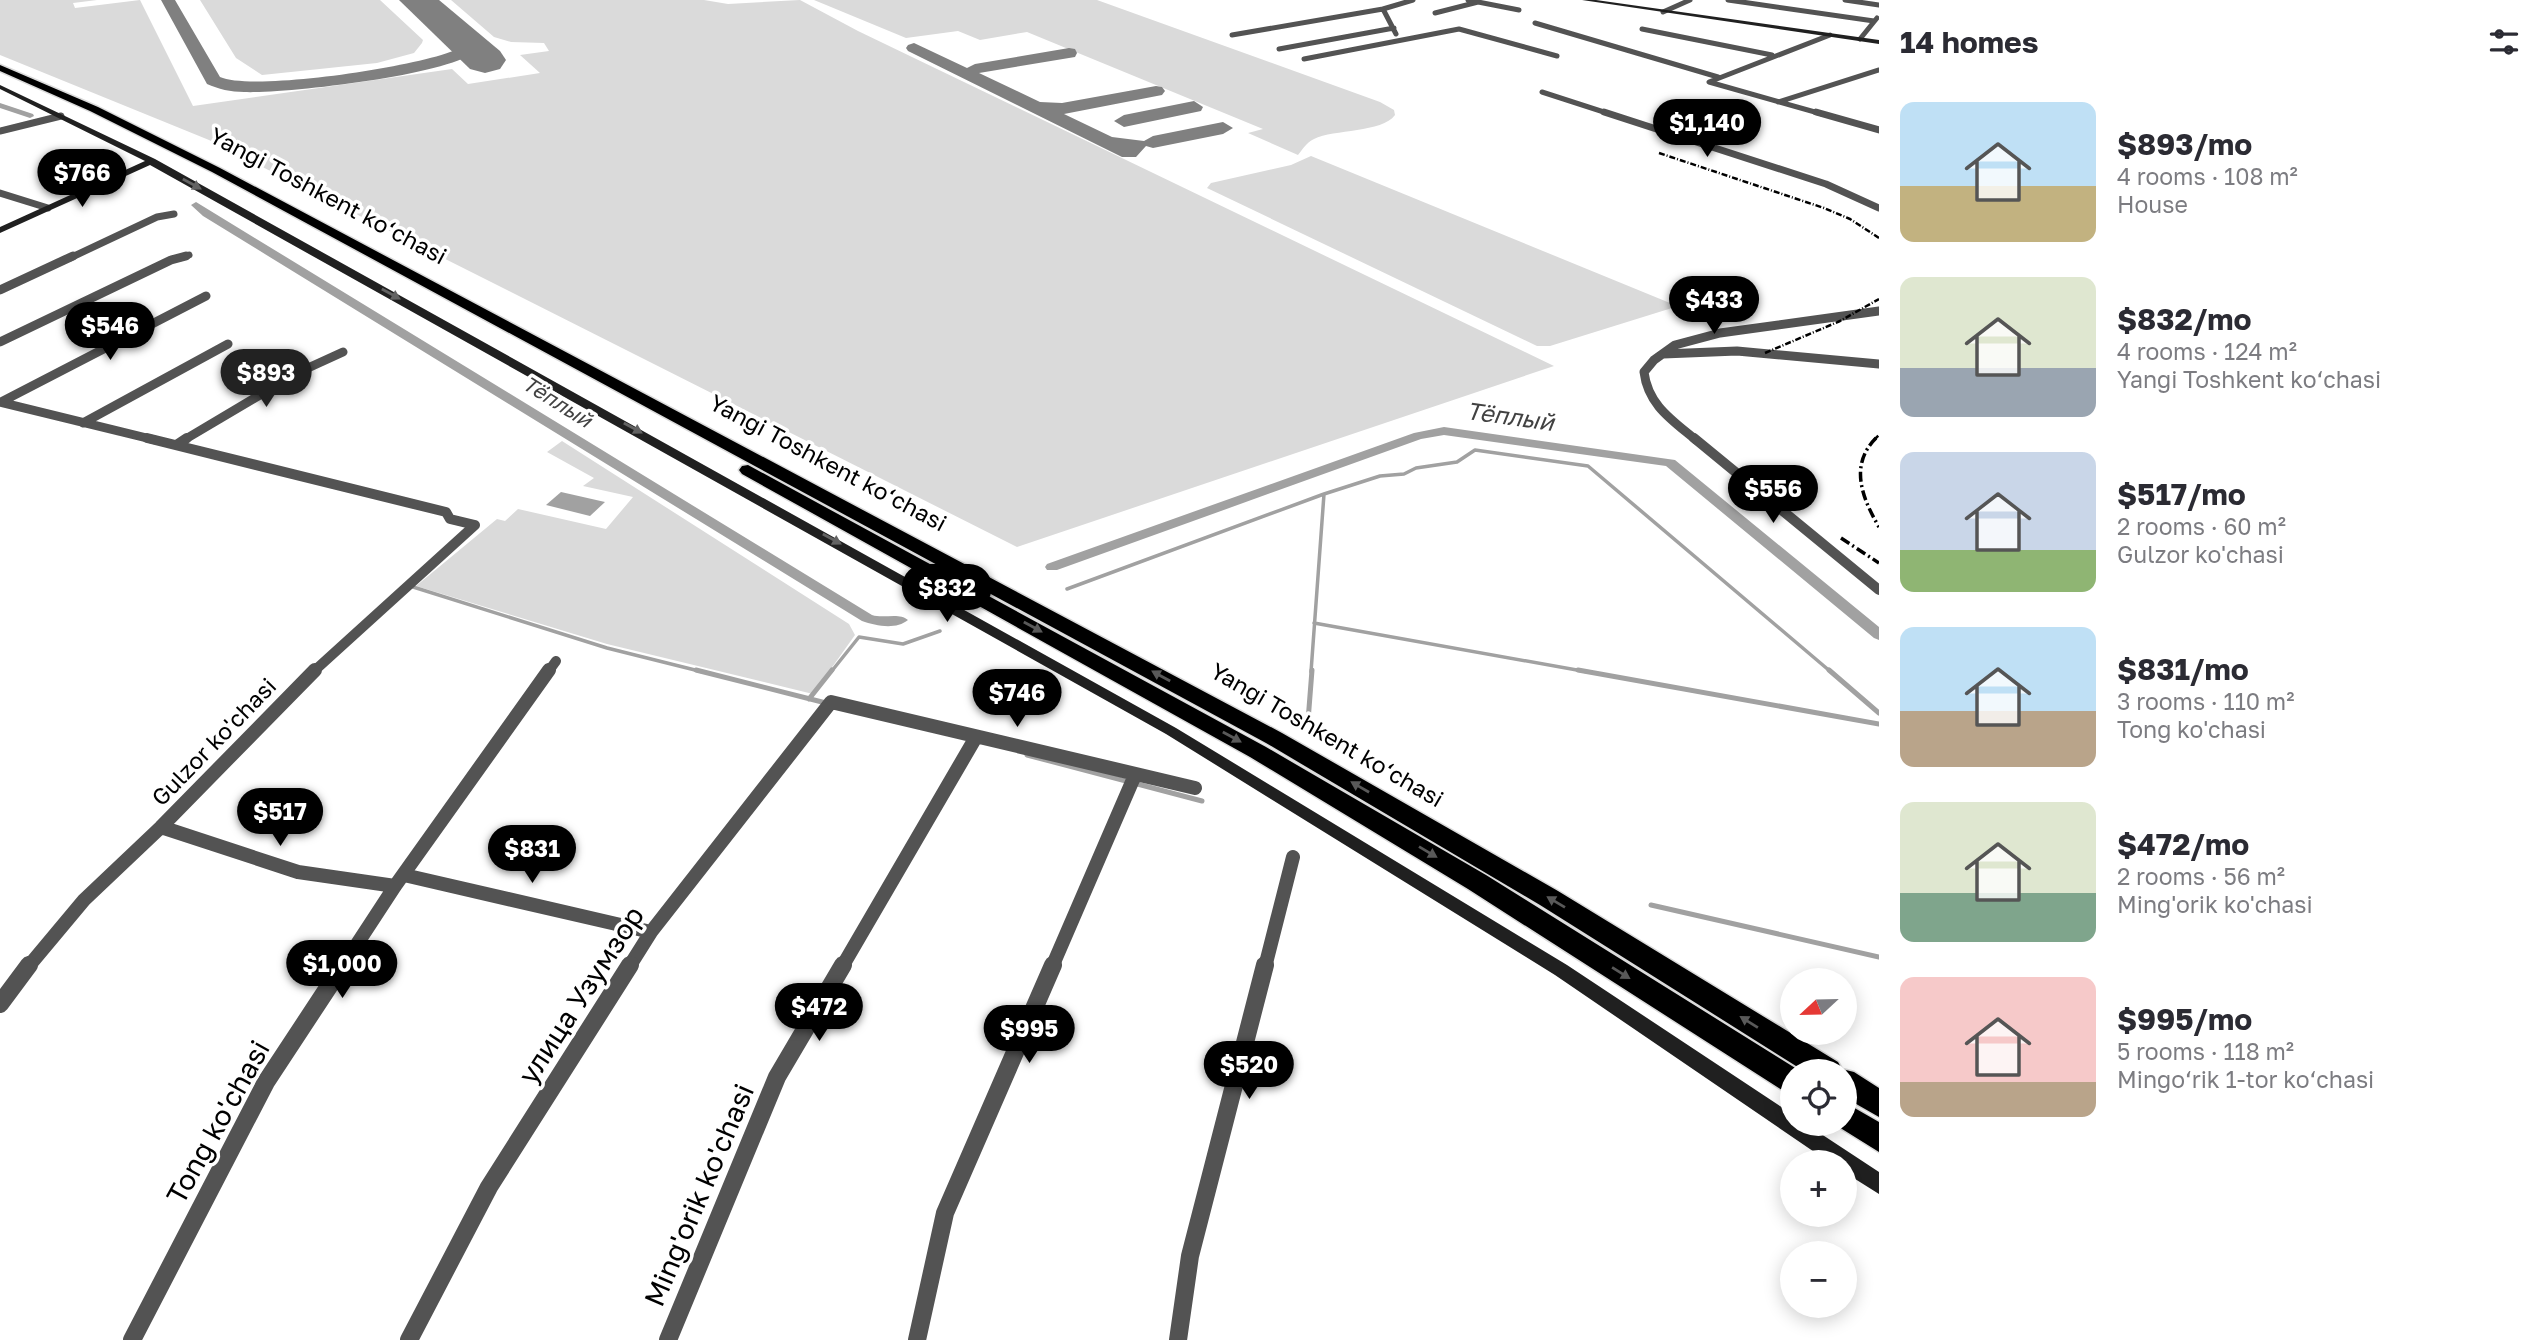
<!DOCTYPE html>
<html lang="en">
<head>
<meta charset="utf-8">
<style>
  body { margin:0; font-family:"Golos Text",sans-serif; background:#f7f7f7; color:#2b2b33; height:100vh; display:flex; flex-direction:column; font-size:26px; white-space:nowrap }
  * { box-sizing:border-box; margin:0 }
  p { font-size:23px; color:#7c7c81 }
  .icon { flex:none; width:38px; height:38px; fill:none; stroke:currentColor; stroke-width:2; stroke-linecap:round; stroke-linejoin:round }
  .map { position:relative; flex:1; overflow:hidden }
  .drawer { display:flex; flex-direction:column; background:#fff; width:665px }
  .drawer>* { flex:none }
  .needle { width:46px; rotate:248deg }
  .controls { position:absolute; left:1780px; top:968px; display:grid; gap:14px }
  .controls a { display:grid; place-items:center; width:77px; height:77px; border-radius:50%; background:#fff; box-shadow:0 4px 18px #0003; font-size:35px }
  .price { position:absolute; translate:-50% -60px; padding:0 16px; border-radius:24px; background:#000; color:#fff; font-size:23px; line-height:46px; filter:drop-shadow(0 2px 4px #0008) }
  .price::after { content:''; position:absolute; left:50%; top:42px; width:21px; height:16px; margin-left:-10px; background:inherit; clip-path:polygon(0 0,100% 0,50% 100%) }
  .price.active { background:#222; color:#fff }
  ul { padding:0; list-style:none }
  li { display:flex; align-items:center; gap:21px; height:175px; padding:0 21px }
  li span { display:grid; place-items:center; flex:none; width:196px; height:140px; border-radius:14px; color:#555 }
  li>.icon { margin-inline-start:auto }
  span .icon { width:84px; height:84px; fill:#fffc; stroke-width:1 }
  li b { font-size:30px }
  h2 { display:flex; justify-content:space-between; align-items:center; height:84px; padding:0 21px; font-size:30px }
  main { display:flex; flex:1; min-height:0 }
  .map>svg:first-child { display:block }
  .green { fill:#dadada }
  .water { fill:#a1a1a1 }
  .lines { fill:none; stroke-linecap:round; stroke-linejoin:round }
  .stream-far1 { stroke:#a1a1a1; stroke-width:3.5 }
  .stream { stroke:#a1a1a1; stroke-width:5 }
  .canal { fill:#a1a1a1; fill-rule:evenodd }
  .taxiway { fill:#808080; fill-rule:evenodd }
  .runway { fill:#808080; fill-rule:evenodd }
  .highway-casing { stroke:#dbdbdb; stroke-width:3 }
  .street-far5 { stroke:#535353; stroke-width:5 }
  .street-far4 { stroke:#535353; stroke-width:7 }
  .street-far3 { stroke:#535353; stroke-width:9 }
  .street-far2 { stroke:#535353; stroke-width:10 }
  .street-far1 { stroke:#535353; stroke-width:14 }
  .street { stroke:#535353; stroke-width:18 }
  .secondary { fill:#202020; fill-rule:evenodd }
  .highway { fill:#000; fill-rule:evenodd }
  .rail-far1 { stroke:#000; stroke-width:2.5; stroke-dasharray:6 2 1 2; stroke-linecap:butt }
  .rail { stroke:#000; stroke-width:3.5; stroke-dasharray:10 3.5 2 3.5; stroke-linecap:butt }
  .oneway { fill:#636363 }
  .oneway2 { fill:#595959 }
  .labels { text-anchor:middle; stroke-width:7; stroke-linejoin:round; paint-order:stroke }
  .far-water-label { font-size:21px; font-style:italic; fill:#424242; stroke:#fff }
  .street-label { font-size:23px; fill:#000; stroke:#fff }
  .water-label { font-size:24px; font-style:italic; fill:#424242; stroke:#fff }
  .near-street-label { font-size:28px; fill:#000; stroke:#fff }
</style>
</head>
<body>
<main>
<div class="map">
<svg width="1879" height="1340" viewBox="0 0 1879 1340">
  <rect width="100%" height="100%" fill="#fff"/>
  <path class="green" d="M 0,0 L 97,0 L 73,3 L 75,8 L 140,0 L 193,106 L 452,69 L 468,84 L 540,73 L 520,55 L 549,51 L 544,43 L 511,42 L 494,37 L 451,0 L 704,0 L 728,4 L 800,0 L 858,31 L 1554,366 L 1017,547 L 209,140 L 0,55 Z
    M 200,0 L 380,0 L 423,40 L 422,43 L 414,53 L 377,63 L 262,75 L 236,58 Z
    M 814,0 L 1097,0 L 1380,102 L 1394,110 L 1395,115 C 1382,133 1334,129 1314,139 C 1306,143 1303,149 1298,155 L 1248,133 L 1263,129 L 1027,32 L 980,40 L 958,31 L 906,38 Z
    M 1311,156 L 1670,303 L 1672,308 L 1550,346 L 1537,346 L 1207,188 L 1211,183 L 1291,165 Z
    M 562,441 L 849,624 L 855,635 L 813,694 L 607,644 L 416,586 L 497,519 L 505,521 L 518,509 L 606,529 L 633,497 L 583,486 L 594,478 L 547,452 Z"/>
  <path class="water" d="M 561,492 L 605,502 L 590,516 L 546,505 Z"/>
  <g class="lines">
    <path class="stream-far1" d="M 410,586 L 607,648 L 703,672
      M 1067,589 L 1324,494 L 1380,476 L 1404,474 L 1416,468 L 1457,462 L 1475,450 L 1588,466 L 1831,672
      M 1314,623 L 1588,672
      M 831,672 L 859,637 L 903,644 L 940,631
      M 1311,672 L 1324,494"/>
    <path class="stream" d="M 696,670 L 826,703
      M 1578,670 L 1879,724
      M 1829,670 L 1879,713
      M 809,699 L 832,670
      M 1308,721 L 1312,670
      M 1027,755 L 1202,801
      M 1651,905 L 1879,957"/>
    <path class="canal" d="M 0,103 L 33,114 L 34,116 L 30,118 L 0,108 Z
      M 196,202 L 872,615 C 884,619 899,612 908,620 C 896,630 876,626 862,621 L 203,216 L 191,205 Z
      M 1444,427 L 1675,460 L 1879,627 L 1879,640 L 1874,638 L 1666,466 L 1444,435 L 1421,439 L 1057,570 L 1047,570 L 1045,567 L 1047,564 L 1414,433 Z"/>
    <path class="taxiway" d="M 161,0 L 175,0 L 220,77 C 254,92 425,66 460,48 L 462,41 L 474,41 L 476,50 C 455,75 281,94 244,92 C 231,92 218,89 207,84 Z
      M 914,43 L 967,68 L 975,64 L 1069,48 L 1075,49 L 1077,53 L 1075,57 L 979,73 L 1040,102 L 1062,103 L 1156,86 L 1162,87 L 1165,91 L 1162,95 L 1064,114 L 1112,137 L 1144,141 L 1153,136 L 1223,122 L 1233,128 L 1223,134 L 1153,148 L 1146,146 L 1136,157 L 1122,157 L 908,51 L 906,48 L 908,45 Z
      M 1194,101 L 1203,107 L 1201,111 L 1124,127 L 1114,121 L 1124,115 Z"/>
    <path class="runway" d="M 399,0 L 439,0 L 500,51 L 506,60 L 500,69 L 485,73 L 470,69 Z"/>
    <defs>
      <path id="highway" d="M 0,65 L 98,107 L 220,168 L 1282,733 L 1558,891 L 1838,1062 L 1842,1069 L 1854,1072 L 1879,1088 L 1879,1117 L 1844,1097 L 1844,1071 L 1804,1071 L 1540,905 L 1266,743 L 212,172 L 90,111 L 0,71 Z
        M 748,465 L 1266,747 L 1486,875 L 1800,1071 L 1792,1071 L 1792,1094 L 1782,1090 L 1468,889 L 1250,757 L 742,474 L 739,470 L 742,466 Z
        M 1844,1102 L 1879,1122 L 1879,1152 L 1834,1124 L 1844,1124 Z"/>
    </defs>
    <use href="#highway" class="highway-casing"/>
    <path class="street-far5" d="M 1468,0 L 1519,10
      M 1728,0 L 1874,21
      M 1845,0 L 1879,5
      M 1663,12 L 1690,0
      M 1435,13 L 1478,2
      M 1535,23 L 1718,77
      M 1642,29 L 1772,55
      M 1396,34 L 1383,9 L 1413,0
      M 1232,35 L 1383,9
      M 1860,39 L 1877,18
      M 1279,49 L 1394,28
      M 1304,59 L 1459,29 L 1557,56
      M 1542,92 L 1610,114
      M 1778,102 L 1879,70
      M 1822,114 L 1709,82 L 1830,35"/>
    <path class="street-far4" d="M 1604,112 L 1826,184 L 1879,208
      M 1816,112 L 1879,130
      M 0,131 L 61,116
      M 0,193 L 48,208
      M 70,258 L 157,217 L 174,214
      M 180,258 L 189,255"/>
    <path class="street-far3" d="M 0,290 L 73,256
      M 0,342 L 171,260 L 186,256
      M 1663,354 L 1737,351 L 1879,364
      M 0,402 L 155,440
      M 1,402 L 206,296
      M 83,423 L 228,344
      M 184,440 L 297,373 L 343,352
      M 1696,440 C 1672,420 1648,405 1644,372 L 1654,360 L 1675,345 L 1720,333 L 1879,311"/>
    <path class="street-far2" d="M 147,438 L 446,512 L 450,519 L 475,525
      M 1694,438 L 1879,590
      M 178,444 L 187,438
      M 313,672 L 475,525
      M 548,672 L 556,661"/>
    <path class="street-far1" d="M 161,827 L 298,872 L 395,886
      M 404,875 L 651,932
      M 28,967 L 84,900 L 161,827 L 315,670
      M 342,967 L 395,886 L 549,670
      M 629,967 L 651,932 L 831,702 L 1195,788
      M 842,967 L 976,737
      M 1052,967 L 1135,775
      M 1265,967 L 1293,857"/>
    <path class="street" d="M 0,1004 L 29,965
      M 132,1340 L 266,1082 L 343,965
      M 409,1340 L 489,1187 L 630,965
      M 668,1340 L 777,1077 L 843,965
      M 917,1340 L 945,1213 L 1053,965
      M 1178,1340 L 1190,1256 L 1265,965"/>
    <path class="secondary" d="M 1582,0 L 1596,0 L 1879,40 L 1879,44 Z
      M 0,85 L 155,159 L 1176,728 L 1567,965 L 1792,1114 L 1792,1124 L 1806,1124 L 1879,1172 L 1879,1194 L 1844,1172 L 1844,1162 L 1829,1162 L 1555,975 L 1166,734 L 150,165 L 0,233 L 0,227 L 145,161 L 0,89 Z"/>
    <use href="#highway" class="highway"/>
    <path class="rail-far1" d="M 1659,153 L 1824,208 L 1850,219 L 1879,238
      M 1765,353 L 1840,321 L 1879,299
      M 1874,440 L 1879,435"/>
    <path class="rail" d="M 1876,438 C 1849,465 1862,498 1879,527
      M 1841,538 L 1879,563"/>
  </g>
  <defs><path id="oneway-solid" d="M-6-.8H1V-3.2L6.5 0L1 3.2V.8H-6Z" transform="scale(1.75)"/></defs>
  <g class="oneway">
    <use href="#oneway-solid" transform="translate(192 184) rotate(29)"/>
    <use href="#oneway-solid" transform="translate(391 294) rotate(29)"/>
    <use href="#oneway-solid" transform="translate(633 428) rotate(29)"/>
    <use href="#oneway-solid" transform="translate(832 539) rotate(29)"/>
  </g>
  <g class="oneway2">
    <use href="#oneway-solid" transform="translate(1033 627) rotate(29)"/>
    <use href="#oneway-solid" transform="translate(1161 676) rotate(-151)"/>
    <use href="#oneway-solid" transform="translate(1232 737) rotate(29)"/>
    <use href="#oneway-solid" transform="translate(1360 787) rotate(-150)"/>
    <use href="#oneway-solid" transform="translate(1428 852) rotate(31)"/>
    <use href="#oneway-solid" transform="translate(1556 902) rotate(-149)"/>
    <use href="#oneway-solid" transform="translate(1621 973) rotate(32)"/>
    <use href="#oneway-solid" transform="translate(1749 1022) rotate(-148)"/>
  </g>
  <g class="labels">
    <g class="far-water-label">
      <text transform="translate(557 402) rotate(32)" y="7">Тёплый</text>
    </g>
    <g class="street-label">
      <text transform="translate(328 196) rotate(28)" y="8">Yangi Toshkent ko‘chasi</text>
      <text transform="translate(828 463) rotate(28)" y="8">Yangi Toshkent ko‘chasi</text>
      <text transform="translate(1327 735) rotate(30)" y="8">Yangi Toshkent ko‘chasi</text>
      <text transform="translate(214 742) rotate(-46)" y="8">Gulzor ko'chasi</text>
    </g>
    <g class="water-label">
      <text transform="translate(1510 417) rotate(8)" y="8">Тёплый</text>
    </g>
    <g class="near-street-label">
      <text transform="translate(581 995) rotate(-57)" y="10">улица Узумзор</text>
      <text transform="translate(218 1122) rotate(-61)" y="10">Tong ko'chasi</text>
      <text transform="translate(699 1195) rotate(-67)" y="10">Ming'orik ko'chasi</text>
    </g>
  </g>
</svg>
<div class="controls">
<a><svg class="needle" viewBox="-14 -14 28 28"><path d="M0-13l5 13h-10z" fill="#e53935"/><path d="M0 13l5-13h-10z" fill="#7c7c81"/></svg></a>
<a><svg class="icon" aria-label="locate" viewBox="0 0 24 24"><circle cx="12" cy="12" r="6"/><path d="M12 2v4M12 18v4M2 12h4M18 12h4"/></svg></a>
<a>+</a>
<a>−</a>
</div>
<b class="price" style="left:1707px;top:159px">$1,140</b>
<b class="price" style="left:82px;top:209px">$766</b>
<b class="price" style="left:1714px;top:336px">$433</b>
<b class="price" style="left:110px;top:362px">$546</b>
<b class="price active" style="left:266px;top:409px">$893</b>
<b class="price" style="left:1773px;top:525px">$556</b>
<b class="price" style="left:947px;top:624px">$832</b>
<b class="price" style="left:1017px;top:729px">$746</b>
<b class="price" style="left:280px;top:848px">$517</b>
<b class="price" style="left:532px;top:885px">$831</b>
<b class="price" style="left:342px;top:1000px">$1,000</b>
<b class="price" style="left:819px;top:1043px">$472</b>
<b class="price" style="left:1029px;top:1065px">$995</b>
<b class="price" style="left:1249px;top:1101px">$520</b>
</div>
<section class="drawer">
<h2>14 homes<svg class="icon" aria-label="filters" viewBox="0 0 24 24"><path d="M4 7h16M4 17h16"/><circle cx="9" cy="7" r="2"/><circle cx="15" cy="17" r="2"/></svg></h2>
<ul>
<li><span style="background:linear-gradient(#bfe0f5 60%,#c2b280 0)"><svg class="icon" aria-label="home" viewBox="0 0 24 24"><path d="M3 11l9-7 9 7M6 9v11h12V9"/></svg></span><div><b>$893/mo</b><p>4 rooms · 108 m²</p><p>House</p></div></li>
<li><span style="background:linear-gradient(#dfe7d0 65%,#9aa5b1 0)"><svg class="icon" aria-label="home" viewBox="0 0 24 24"><path d="M3 11l9-7 9 7M6 9v11h12V9"/></svg></span><div><b>$832/mo</b><p>4 rooms · 124 m²</p><p>Yangi Toshkent ko‘chasi</p></div></li>
<li><span style="background:linear-gradient(#c9d6e8 70%,#8fb573 0)"><svg class="icon" aria-label="home" viewBox="0 0 24 24"><path d="M3 11l9-7 9 7M6 9v11h12V9"/></svg></span><div><b>$517/mo</b><p>2 rooms · 60 m²</p><p>Gulzor ko'chasi</p></div></li>
<li><span style="background:linear-gradient(#bfe0f5 60%,#b9a48a 0)"><svg class="icon" aria-label="home" viewBox="0 0 24 24"><path d="M3 11l9-7 9 7M6 9v11h12V9"/></svg></span><div><b>$831/mo</b><p>3 rooms · 110 m²</p><p>Tong ko'chasi</p></div></li>
<li><span style="background:linear-gradient(#dfe7d0 65%,#7fa58c 0)"><svg class="icon" aria-label="home" viewBox="0 0 24 24"><path d="M3 11l9-7 9 7M6 9v11h12V9"/></svg></span><div><b>$472/mo</b><p>2 rooms · 56 m²</p><p>Ming'orik ko'chasi</p></div></li>
<li><span style="background:linear-gradient(#f6c9c9 75%,#b9a48a 0)"><svg class="icon" aria-label="home" viewBox="0 0 24 24"><path d="M3 11l9-7 9 7M6 9v11h12V9"/></svg></span><div><b>$995/mo</b><p>5 rooms · 118 m²</p><p>Mingo‘rik 1-tor ko‘chasi</p></div></li>
</ul>
</section>
</main>
</body>
</html>
